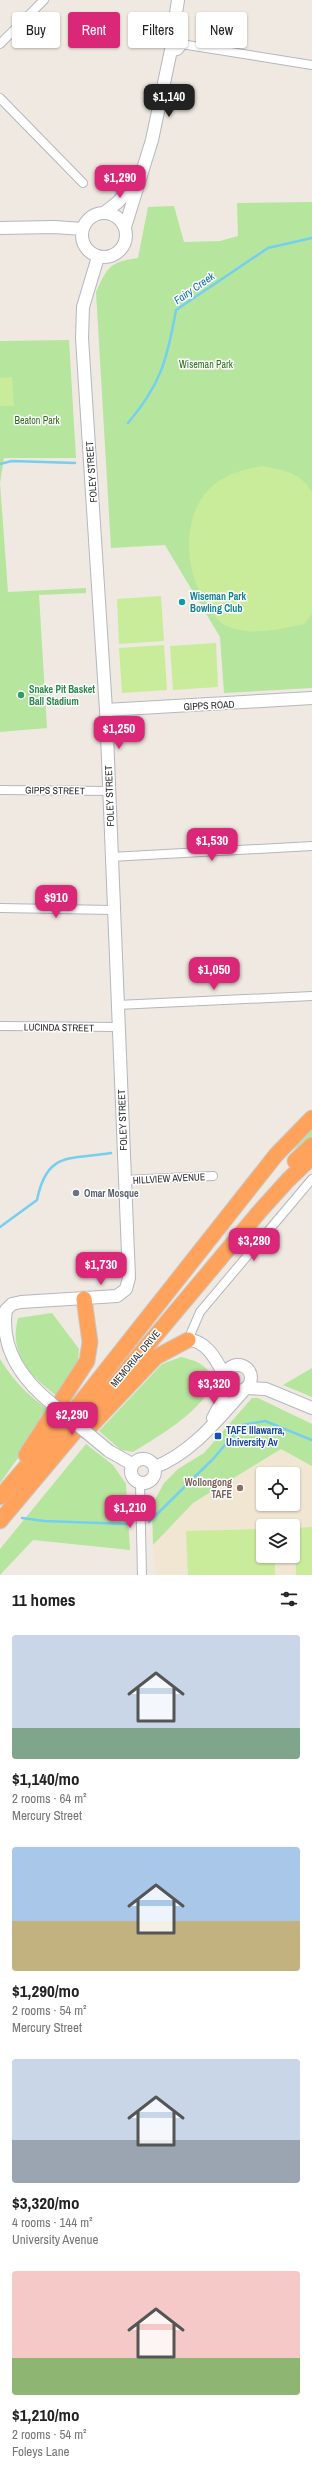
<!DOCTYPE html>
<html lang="en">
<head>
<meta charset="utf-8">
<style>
  body { margin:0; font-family:"Archivo Narrow",sans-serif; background:#f2f2f2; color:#222; height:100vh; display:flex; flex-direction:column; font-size:15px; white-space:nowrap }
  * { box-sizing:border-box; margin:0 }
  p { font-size:13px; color:#767676 }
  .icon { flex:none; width:22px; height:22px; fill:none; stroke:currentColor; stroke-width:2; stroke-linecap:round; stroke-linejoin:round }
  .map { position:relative; height:1575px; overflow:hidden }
  .drawer { display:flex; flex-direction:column; background:#fff; flex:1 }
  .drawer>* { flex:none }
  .hud { position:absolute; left:12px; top:12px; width:288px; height:36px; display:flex; gap:8px }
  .tools { position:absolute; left:256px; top:1467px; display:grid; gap:8px }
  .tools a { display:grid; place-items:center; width:44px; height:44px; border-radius:4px; background:#fff; box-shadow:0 1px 3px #0004; font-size:20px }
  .price { position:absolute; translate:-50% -34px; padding:0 9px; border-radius:8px; background:#db2777; color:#fff; font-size:13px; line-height:26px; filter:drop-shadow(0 1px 2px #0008) }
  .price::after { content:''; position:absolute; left:50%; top:24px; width:12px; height:9px; margin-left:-6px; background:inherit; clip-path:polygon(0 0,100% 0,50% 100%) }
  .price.current { background:#222; color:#fff }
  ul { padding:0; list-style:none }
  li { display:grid; align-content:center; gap:8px; height:212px; padding:0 12px }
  li span { display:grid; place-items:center; height:124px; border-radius:4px; color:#555 }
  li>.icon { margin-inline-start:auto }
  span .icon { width:72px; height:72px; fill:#fffc; stroke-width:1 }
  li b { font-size:17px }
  h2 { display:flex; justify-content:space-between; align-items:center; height:48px; padding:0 12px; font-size:17px }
  .chip { padding:0 14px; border-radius:4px; background:#fff; box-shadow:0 1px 3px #0004; font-size:14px; line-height:36px }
  .chip.current { background:#db2777; color:#fff }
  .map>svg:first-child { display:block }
  .education { fill:#f0e6d1; fill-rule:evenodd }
  .green { fill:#b6e59e }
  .pitch { fill:#c9ec9a }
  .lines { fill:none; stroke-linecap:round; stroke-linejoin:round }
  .stream { stroke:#75cff0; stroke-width:2.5 }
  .street-casing { stroke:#b4b7c1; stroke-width:10 }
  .secondary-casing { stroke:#b4b7c1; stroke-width:14 }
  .highway-casing { stroke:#c9c9c9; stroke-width:17 }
  .street { stroke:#fff; stroke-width:8 }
  .secondary { stroke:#fff; stroke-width:12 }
  .highway { stroke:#ffa35c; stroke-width:15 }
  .secondary-bridge-casing { stroke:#b4b7c1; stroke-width:14; stroke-linecap:butt }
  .secondary-bridge { stroke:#fff; stroke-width:12 }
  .culture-dot { fill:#0f9aa8; stroke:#fff; stroke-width:1.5 }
  .leisure-dot { fill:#2e9e5b; stroke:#fff; stroke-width:1.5 }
  .worship-dot { fill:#6b7280; stroke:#fff; stroke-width:1.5 }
  .transit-dot { fill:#1a4fb4; stroke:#fff; stroke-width:1.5 }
  .education-dot { fill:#8d6e63; stroke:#fff; stroke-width:1.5 }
  .labels { text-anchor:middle; stroke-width:3; stroke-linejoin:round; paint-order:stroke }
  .park-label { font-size:10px; fill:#2c6e1b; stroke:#fff }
  .street-label { font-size:10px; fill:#2e2e2e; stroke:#fff }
  .culture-label { font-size:10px; font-weight:bold; fill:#0d838f; stroke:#fff; text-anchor:start }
  .leisure-label { font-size:10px; font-weight:bold; fill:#27864d; stroke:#fff; text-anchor:start }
  .worship-label { font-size:10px; font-weight:bold; fill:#5b616d; stroke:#fff; text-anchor:start }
  .transit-label { font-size:10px; font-weight:bold; fill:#164399; stroke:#fff; text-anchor:start }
  .education-label { font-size:10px; font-weight:bold; fill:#785e54; stroke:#fff; text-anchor:end }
  .water-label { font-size:11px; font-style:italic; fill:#0d6fa3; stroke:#fff }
</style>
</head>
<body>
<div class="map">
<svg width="312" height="1575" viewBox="0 0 312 1575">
  <rect width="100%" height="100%" fill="#efe9e1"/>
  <path class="education" d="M 312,1430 L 312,1575 L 156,1575 L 153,1545 L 193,1503 ZM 263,1474 L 293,1474 L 293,1504 L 263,1504 ZM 263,1526 L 293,1526 L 293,1556 L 263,1556 Z"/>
  <path class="green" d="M 312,202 L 312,688 L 224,693 L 220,637 L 165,545 L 111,548 L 96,292 C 108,266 110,262 138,258 L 148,207 L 174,206 L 184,242 L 220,241 L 238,236 L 237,203 Z
    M 69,340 L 76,458 L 4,458 L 0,483 L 8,592 L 86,588 L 86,593 L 39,595 L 47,728 L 0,732 L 0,341 Z
    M 312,1126 L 312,1137 L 291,1151 L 289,1149 Z
    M 52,1313 L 79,1349 L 77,1374 L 62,1400 C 33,1378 8,1357 18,1318 Z
    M 181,1357 C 187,1359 194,1360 199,1363 C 244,1389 151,1441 133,1452 L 121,1450 L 99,1431 L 162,1364 Z
    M 0,1359 C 15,1383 28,1395 51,1412 L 0,1483 Z
    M 312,1368 L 312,1397 L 283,1385 Z
    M 252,1398 L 258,1398 L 312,1424 L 312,1466 L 281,1449 L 193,1503 L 153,1545 L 152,1505 L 164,1483 L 178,1469 L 204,1453 Z
    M 86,1444 L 113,1465 L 126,1484 L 130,1550 L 33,1540 L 0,1575 L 0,1549 Z"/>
  <path class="pitch" d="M 12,377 L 14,406 L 0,406 L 0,378 Z
    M 262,466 C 284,470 300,472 312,492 L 312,614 L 304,624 C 278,629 248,638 223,624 C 214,618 209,606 203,597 C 181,562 183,502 222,479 C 235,471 248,469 262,466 Z
    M 161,596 L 164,641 L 119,644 L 117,599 Z
    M 216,643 L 218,687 L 173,690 L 170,646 Z
    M 164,645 L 167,690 L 122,693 L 119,648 Z
    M 312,1527 L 312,1575 L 296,1575 L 295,1528 Z
    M 263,1529 L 263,1556 L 275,1556 L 275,1575 L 188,1575 L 186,1531 Z"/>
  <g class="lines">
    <path class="stream" d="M 128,423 C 161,384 167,360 176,310 L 268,248 L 312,238
      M 0,464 L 12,461 L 75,463
      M 0,1227 L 37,1200 C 47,1151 69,1160 111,1153
      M 22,1518 L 44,1521 L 128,1524
      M 149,1522 L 213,1459 L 242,1425 L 265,1421 L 312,1440"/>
    <defs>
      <path id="street" d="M 0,44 L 44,0
        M 181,44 L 312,65
        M 0,98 L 83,183
        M 0,790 L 109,791
        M 111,857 L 312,846
        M 0,908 L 113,910
        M 117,1005 L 312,996
        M 0,1026 L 118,1027
        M 125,1180 L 213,1176
        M 188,1340 L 200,1312 L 312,1179
        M 140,1483 L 142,1575"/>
      <path id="secondary" d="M 173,33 L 178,0
        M 171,50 L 177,49 L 181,44 L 179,35 L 173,33
        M82 235a22 22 0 1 1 44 0a22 22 0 1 1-44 0Z
        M 104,213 L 118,202 L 137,181
        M 125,227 L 152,140 L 171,50
        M 0,228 L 54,227 L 83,229
        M 106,710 L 312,698
        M 188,1340 C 208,1340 218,1364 226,1378
        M225 1378a13 13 0 1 1 26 0a13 13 0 1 1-26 0Z
        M 247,1388 L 266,1389 L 312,1408
        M 51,1403 C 23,1380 0,1349 6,1310 L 12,1304 L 21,1302 L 117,1296 L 126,1289 L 129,1278 L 106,710 L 82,338 L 83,307 L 98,257
        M 213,1418 L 222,1401 L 226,1379
        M 109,1451 L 132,1464
        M131 1471a12 12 0 1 1 24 0a12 12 0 1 1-24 0Z
        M 155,1467 C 192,1453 219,1418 245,1389"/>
      <path id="highway" d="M 295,1161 L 312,1145
        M 86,1431 L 156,1357 L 188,1340
        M 26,1455 L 87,1361 L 90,1342 L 84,1299
        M 0,1497 L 77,1407 L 276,1155 L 312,1118
        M 0,1521 L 260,1211 L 288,1180 L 312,1157"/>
    </defs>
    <use href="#street" class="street-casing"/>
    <use href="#secondary" class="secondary-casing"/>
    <use href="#highway" class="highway-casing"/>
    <use href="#street" class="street"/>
    <use href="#secondary" class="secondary"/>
    <use href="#highway" class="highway"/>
    <defs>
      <path id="secondary-bridge" d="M 51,1403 L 109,1451"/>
    </defs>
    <use href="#secondary-bridge" class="secondary-bridge-casing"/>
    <use href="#secondary-bridge" class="secondary-bridge"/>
  </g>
  <circle class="culture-dot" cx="182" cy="602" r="4"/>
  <circle class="leisure-dot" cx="21" cy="695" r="4"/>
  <circle class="worship-dot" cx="76" cy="1193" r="4"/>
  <rect class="transit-dot" x="214" y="1432" width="8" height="8" rx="2"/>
  <circle class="education-dot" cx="240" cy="1488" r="4"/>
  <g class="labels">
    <g class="park-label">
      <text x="206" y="368">Wiseman Park</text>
      <text x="37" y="424">Beaton Park</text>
    </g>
    <g class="street-label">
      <text transform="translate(91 472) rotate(-94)" y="4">FOLEY STREET</text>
      <text transform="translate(209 705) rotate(-3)" y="4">GIPPS ROAD</text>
      <text transform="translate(55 790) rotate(1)" y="4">GIPPS STREET</text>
      <text transform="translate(109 796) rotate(-92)" y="4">FOLEY STREET</text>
      <text transform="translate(59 1027) rotate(1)" y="4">LUCINDA STREET</text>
      <text transform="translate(122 1120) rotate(-92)" y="4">FOLEY STREET</text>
      <text transform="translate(169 1178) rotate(-3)" y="4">HILLVIEW AVENUE</text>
      <text transform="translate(135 1358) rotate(-50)" y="4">MEMORIAL DRIVE</text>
    </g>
    <g class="culture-label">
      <text x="190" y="600">Wiseman Park<tspan x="190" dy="12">Bowling Club</tspan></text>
    </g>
    <g class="leisure-label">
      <text x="29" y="693">Snake Pit Basket<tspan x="29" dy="12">Ball Stadium</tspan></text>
    </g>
    <g class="worship-label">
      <text x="84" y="1197">Omar Mosque</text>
    </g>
    <g class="transit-label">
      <text x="226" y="1434">TAFE Illawarra,<tspan x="226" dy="12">University Av</tspan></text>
    </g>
    <g class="education-label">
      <text x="232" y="1486">Wollongong<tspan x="232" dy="12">TAFE</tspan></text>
    </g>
    <g class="water-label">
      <text transform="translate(194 288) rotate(-35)" y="4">Fairy Creek</text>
    </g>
  </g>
</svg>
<div class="tools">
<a><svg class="icon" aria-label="locate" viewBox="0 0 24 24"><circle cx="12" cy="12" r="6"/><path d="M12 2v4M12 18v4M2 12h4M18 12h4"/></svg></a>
<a><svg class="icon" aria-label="layers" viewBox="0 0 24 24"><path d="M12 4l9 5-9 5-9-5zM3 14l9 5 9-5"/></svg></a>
</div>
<b class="price current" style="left:169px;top:118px">$1,140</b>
<b class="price" style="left:120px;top:199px">$1,290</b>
<b class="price" style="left:119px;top:750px">$1,250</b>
<b class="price" style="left:212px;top:862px">$1,530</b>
<b class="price" style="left:56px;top:919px">$910</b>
<b class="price" style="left:214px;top:991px">$1,050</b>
<b class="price" style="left:254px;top:1262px">$3,280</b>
<b class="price" style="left:101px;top:1286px">$1,730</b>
<b class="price" style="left:214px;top:1405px">$3,320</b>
<b class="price" style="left:72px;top:1436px">$2,290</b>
<b class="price" style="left:130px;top:1529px">$1,210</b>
<div class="hud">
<a class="chip">Buy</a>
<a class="chip current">Rent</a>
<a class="chip">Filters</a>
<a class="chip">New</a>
</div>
</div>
<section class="drawer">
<h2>11 homes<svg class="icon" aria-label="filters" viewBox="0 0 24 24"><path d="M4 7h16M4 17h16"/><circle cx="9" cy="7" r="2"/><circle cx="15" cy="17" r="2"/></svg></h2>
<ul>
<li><span style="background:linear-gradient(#c9d6e8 75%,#7fa58c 0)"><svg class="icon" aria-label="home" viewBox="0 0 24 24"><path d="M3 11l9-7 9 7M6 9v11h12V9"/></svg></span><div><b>$1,140/mo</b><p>2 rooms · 64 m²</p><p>Mercury Street</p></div></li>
<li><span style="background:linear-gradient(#a9c7e8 60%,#c2b280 0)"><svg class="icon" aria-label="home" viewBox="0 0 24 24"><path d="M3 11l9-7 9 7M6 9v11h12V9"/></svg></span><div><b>$1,290/mo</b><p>2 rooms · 54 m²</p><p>Mercury Street</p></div></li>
<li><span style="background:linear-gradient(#c9d6e8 65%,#9aa5b1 0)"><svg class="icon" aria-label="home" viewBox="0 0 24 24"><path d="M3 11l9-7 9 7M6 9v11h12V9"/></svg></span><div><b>$3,320/mo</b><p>4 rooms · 144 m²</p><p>University Avenue</p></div></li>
<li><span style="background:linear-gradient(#f6c9c9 70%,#8fb573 0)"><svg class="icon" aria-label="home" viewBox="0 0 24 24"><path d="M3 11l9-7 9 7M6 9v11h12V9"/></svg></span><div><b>$1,210/mo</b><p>2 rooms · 54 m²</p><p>Foleys Lane</p></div></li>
</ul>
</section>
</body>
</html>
